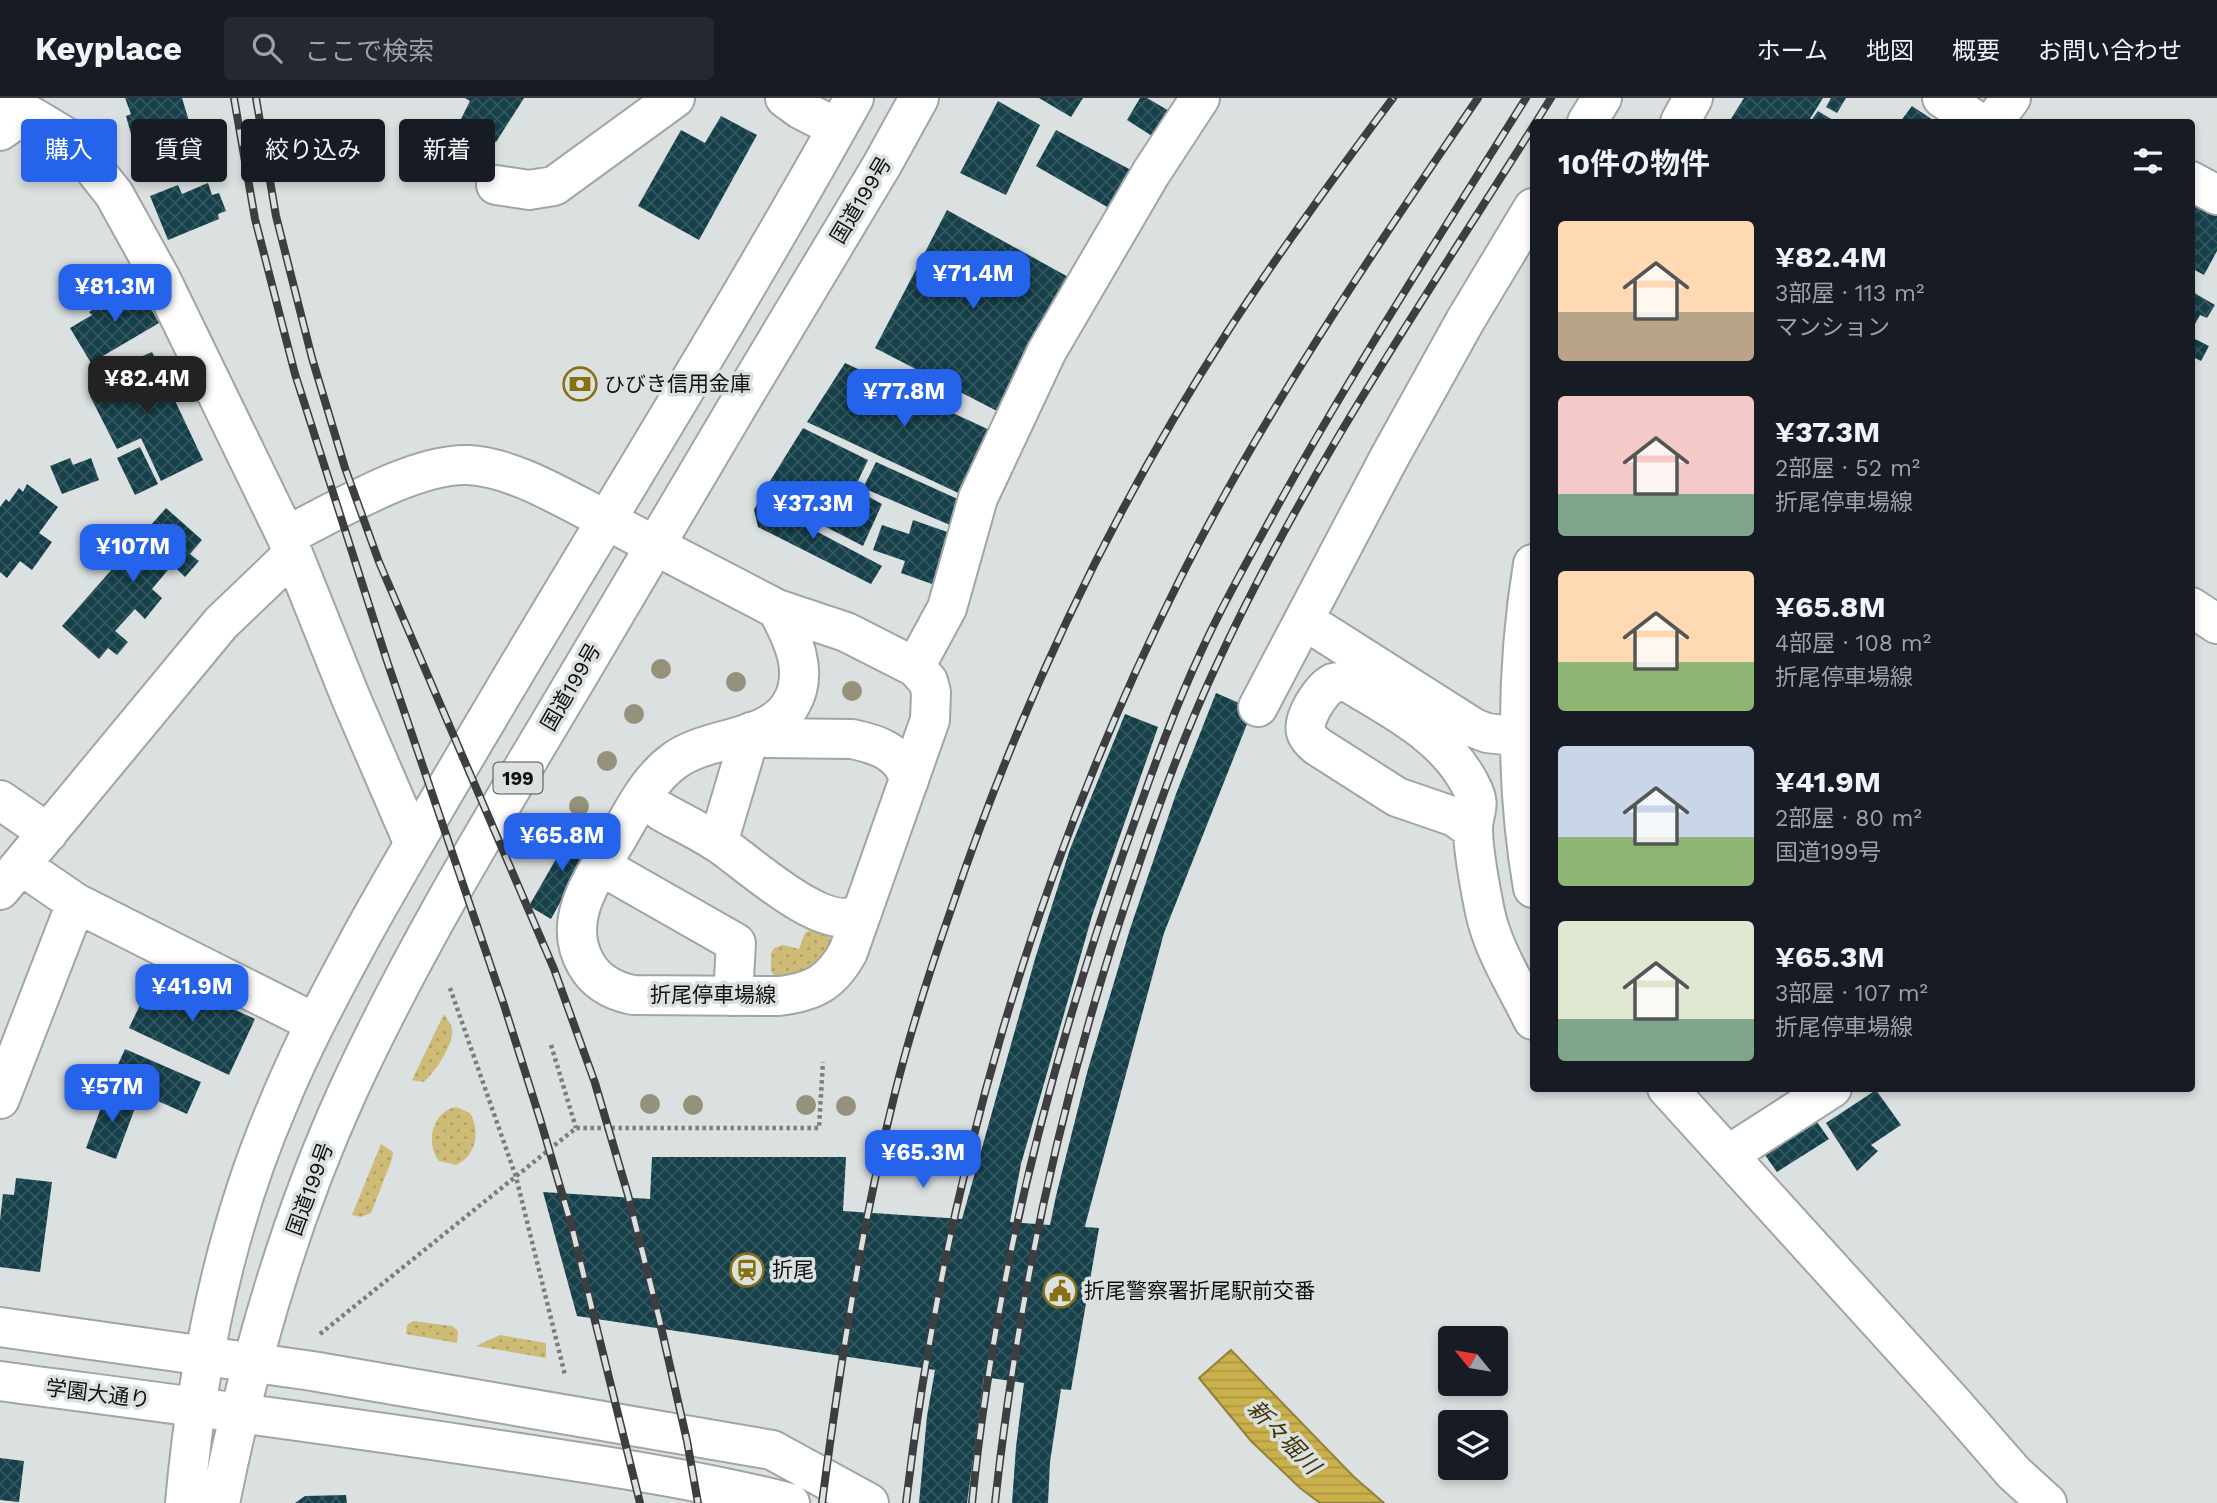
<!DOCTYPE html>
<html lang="ja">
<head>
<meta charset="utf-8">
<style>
  body { margin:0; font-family:"Work Sans","Noto Sans JP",sans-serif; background:#242831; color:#f1f3f6; height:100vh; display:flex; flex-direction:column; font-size:26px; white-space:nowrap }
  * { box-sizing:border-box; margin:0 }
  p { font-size:23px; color:#9ea1a6 }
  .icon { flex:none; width:38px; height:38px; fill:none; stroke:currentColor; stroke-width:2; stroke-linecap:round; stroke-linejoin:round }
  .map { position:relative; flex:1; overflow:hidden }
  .panel { position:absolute; left:1530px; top:21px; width:665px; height:973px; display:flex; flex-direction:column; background:#171b24; border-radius:7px; box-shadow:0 4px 10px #0003 }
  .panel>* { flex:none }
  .guide { position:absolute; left:21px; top:21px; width:665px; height:63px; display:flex; gap:14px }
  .needle { width:46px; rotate:300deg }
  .buttons { position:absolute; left:1438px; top:1228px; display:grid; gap:14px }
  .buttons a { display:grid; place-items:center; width:70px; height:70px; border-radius:7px; background:#171b24; box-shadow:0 4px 10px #0003; font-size:35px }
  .price { position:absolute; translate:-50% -60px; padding:0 16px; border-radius:14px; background:#2563eb; color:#fff; font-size:23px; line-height:46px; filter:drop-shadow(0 2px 4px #0008) }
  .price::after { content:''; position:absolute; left:50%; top:42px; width:21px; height:16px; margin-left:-10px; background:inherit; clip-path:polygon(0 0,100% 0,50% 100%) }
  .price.active { background:#222; color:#fff }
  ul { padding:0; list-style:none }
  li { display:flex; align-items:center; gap:21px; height:175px; padding:0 28px }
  li span { display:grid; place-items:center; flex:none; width:196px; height:140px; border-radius:7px; color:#555 }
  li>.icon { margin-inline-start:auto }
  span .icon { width:84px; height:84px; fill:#fffc; stroke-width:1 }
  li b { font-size:30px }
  h2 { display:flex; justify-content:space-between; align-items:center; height:84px; padding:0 28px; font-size:30px }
  .pill { padding:0 24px; border-radius:7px; background:#171b24; box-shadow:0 4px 10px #0003; font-size:24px; line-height:63px }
  .pill.active { background:#2563eb; color:#fff }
  header { display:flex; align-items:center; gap:42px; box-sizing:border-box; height:98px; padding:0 35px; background:#171b24; border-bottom:2px solid #363941 }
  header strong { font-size:33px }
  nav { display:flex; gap:38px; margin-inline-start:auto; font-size:24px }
  .search { width:490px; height:63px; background:#242831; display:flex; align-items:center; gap:18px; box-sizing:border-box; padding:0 24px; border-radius:7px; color:#9ea1a6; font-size:26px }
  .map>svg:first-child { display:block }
  .grass { fill:url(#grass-dots) }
  .water { fill:url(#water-rules); stroke:#93813b; stroke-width:2 }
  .building { fill:url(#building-cross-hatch) }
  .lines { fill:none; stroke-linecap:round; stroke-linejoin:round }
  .minor-casing { stroke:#a0a5a6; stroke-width:42 }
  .major-casing { stroke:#a0a5a6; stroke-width:42 }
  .highway-casing { stroke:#a0a5a6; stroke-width:42 }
  .path { stroke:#7b7e7f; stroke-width:4.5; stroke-dasharray:3.5 3.5; stroke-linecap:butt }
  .minor { stroke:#fff; stroke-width:38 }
  .major { stroke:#fff; stroke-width:38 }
  .highway { stroke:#fff; stroke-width:38 }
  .rail-casing { stroke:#3c3e3f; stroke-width:8 }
  .rail { stroke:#dbe0e1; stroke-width:5; stroke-dasharray:16; stroke-linecap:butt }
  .tree { fill:#95917b }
  .labels { text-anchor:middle; stroke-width:7; stroke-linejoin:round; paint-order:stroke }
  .shield { fill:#dbe0e1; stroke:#4d4f50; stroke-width:2 }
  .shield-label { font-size:19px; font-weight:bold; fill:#101112 }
  .street-label { font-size:21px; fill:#101112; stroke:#dbe0e1 }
  .poi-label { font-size:21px; fill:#101112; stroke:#dbe0e1; text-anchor:start }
  .water-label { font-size:23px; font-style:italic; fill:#3e3306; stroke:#dbe0e1 }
</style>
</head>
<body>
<header>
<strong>Keyplace</strong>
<div class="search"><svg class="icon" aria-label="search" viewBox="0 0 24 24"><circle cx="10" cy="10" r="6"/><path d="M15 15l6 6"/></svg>ここで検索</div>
<nav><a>ホーム</a><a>地図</a><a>概要</a><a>お問い合わせ</a></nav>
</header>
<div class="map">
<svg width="2217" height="1405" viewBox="0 0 2217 1405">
  <defs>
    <pattern id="grass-dots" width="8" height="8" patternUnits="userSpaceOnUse" patternTransform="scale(1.75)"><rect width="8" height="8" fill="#cebb76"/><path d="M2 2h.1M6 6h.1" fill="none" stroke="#b0a065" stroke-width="1.8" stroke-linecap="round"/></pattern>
    <pattern id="water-rules" width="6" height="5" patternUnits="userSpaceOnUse" patternTransform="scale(1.75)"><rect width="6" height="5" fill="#cbb14c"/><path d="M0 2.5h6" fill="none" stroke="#ad9741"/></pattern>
    <pattern id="building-cross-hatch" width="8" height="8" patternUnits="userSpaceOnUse" patternTransform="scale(1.75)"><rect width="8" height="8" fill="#153f49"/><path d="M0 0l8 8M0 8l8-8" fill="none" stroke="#35575f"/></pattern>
  </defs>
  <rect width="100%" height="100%" fill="#dbe0e1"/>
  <path class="grass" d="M 814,830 L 824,834 L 832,842 C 826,861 790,894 771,874 L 771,856 L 774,850 L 783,847 L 799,851 L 805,835 Z
    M 444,916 C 447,921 451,926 452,931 C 455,944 434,977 423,984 L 412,982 Z
    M 456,1009 L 470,1015 C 481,1034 476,1058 456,1067 L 439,1063 C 425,1045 432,1014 456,1009 Z
    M 381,1046 L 393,1054 L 392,1061 L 371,1115 L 361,1119 L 352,1117 Z
    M 413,1223 L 452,1228 L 458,1233 L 457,1245 L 406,1236 L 407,1227 Z
    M 500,1237 L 546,1245 L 546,1260 L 476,1248 Z"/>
  <path class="water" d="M 1231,1252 L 1354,1379 L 1384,1405 L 1320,1405 L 1300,1390 L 1251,1343 L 1199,1280 Z"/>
  <path class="building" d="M 125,0 L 182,0 L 201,63 L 149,76 L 147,63 L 139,65 L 126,18 L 131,16 Z
    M 465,0 L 524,0 L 496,44 L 461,21 L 470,3 Z
    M 1039,0 L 1083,0 L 1071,19 Z
    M 1140,0 L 1147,0 L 1176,17 L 1160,43 L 1127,22 Z
    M 1744,0 L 1823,0 L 1808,24 L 1729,24 Z
    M 1831,0 L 1846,0 L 1837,15 L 1826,9 Z
    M 998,3 L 1040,27 L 1006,97 L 960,75 Z
    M 1912,8 L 1936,24 L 1900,24 Z
    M 1818,13 L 1836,24 L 1810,24 Z
    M 721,18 L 757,37 L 699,142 L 638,108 L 681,32 L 705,45 Z
    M 1056,32 L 1131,72 L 1109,110 L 1036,68 Z
    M 208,85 L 212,97 L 219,95 L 226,113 L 218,116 L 219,121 L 168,142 L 150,98 L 178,87 L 182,96 Z
    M 2194,101 L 2217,114 L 2217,153 L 2204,177 L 2191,170 L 2191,107 Z
    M 947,112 L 1072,181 L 997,313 L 875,250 Z
    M 106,169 L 114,184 L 83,201 L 74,186 Z
    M 137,186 L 159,225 L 91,265 L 70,230 L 92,217 L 89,214 Z
    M 2191,193 L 2215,207 L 2207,220 L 2200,217 L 2191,233 Z
    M 2195,241 L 2209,248 L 2201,263 L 2191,258 L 2191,247 Z
    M 152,254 L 203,362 L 161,383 L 141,340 L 117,351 L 90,298 L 110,288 L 103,275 Z
    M 845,265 L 996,335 L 967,399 L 807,324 Z
    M 803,330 L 868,362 L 854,391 L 882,406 L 863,448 L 762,396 Z
    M 140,349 L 158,386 L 135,397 L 117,360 Z
    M 70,360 L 73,367 L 91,360 L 99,382 L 62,396 L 50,368 Z
    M 876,364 L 962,403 L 950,427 L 863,390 Z
    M 27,386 L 58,409 L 39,435 L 52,444 L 32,472 L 20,463 L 7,480 L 0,474 L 0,409 L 6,401 L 9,404 L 19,390 L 23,394 Z
    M 761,398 L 797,417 L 795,422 L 882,468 L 871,486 L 758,429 L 754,412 Z
    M 166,410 L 202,442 L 190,456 L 199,463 L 185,479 L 172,467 L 152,491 L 162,500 L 145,521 L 135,511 L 115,533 L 128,544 L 117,557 L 108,550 L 99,561 L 62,528 Z
    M 913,422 L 953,436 L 935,487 L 901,475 L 905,463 L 873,452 L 882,427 L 909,436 Z
    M 1216,595 L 1253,611 L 1164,835 L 1086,1124 L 1085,1129 L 1099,1130 L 1071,1292 L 1061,1291 L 1050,1364 L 1048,1405 L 1012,1405 L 1016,1349 L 1024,1285 L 984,1279 L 967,1405 L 919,1405 L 927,1318 L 935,1272 L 577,1218 L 543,1094 L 650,1101 L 652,1059 L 846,1059 L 843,1113 L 962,1121 L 1035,861 L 1070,751 L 1125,616 L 1158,629 L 1092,818 L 1021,1066 L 1010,1124 L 1050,1127 L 1056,1098 L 1088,971 L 1130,831 L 1176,696 Z
    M 575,728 L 596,739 L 551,821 L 529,808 Z
    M 155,875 L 255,921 L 229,977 L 129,930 Z
    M 125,951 L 201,984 L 187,1016 L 111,982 Z
    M 108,991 L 138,1002 L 116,1061 L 86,1050 Z
    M 1876,992 L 1901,1027 L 1871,1047 L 1878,1053 L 1857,1073 L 1826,1025 Z
    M 1817,1024 L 1829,1041 L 1777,1074 L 1765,1057 Z
    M 16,1080 L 52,1084 L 40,1174 L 0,1169 L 0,1122 L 3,1096 L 14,1097 Z
    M 0,1360 L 24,1363 L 19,1404 L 0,1402 Z
    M 346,1397 L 347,1405 L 295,1405 L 305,1398 Z"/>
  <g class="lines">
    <defs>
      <path id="minor" d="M 12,0 L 26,15 L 71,42 L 114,96 L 161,181 L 286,438 L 350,598 L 413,744
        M 785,0 L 800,11 L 837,30
        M 1942,0 L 1978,24
        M 1587,24 L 1602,0
        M 1680,24 L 1693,0
        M 1993,24 L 2011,0
        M 0,33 L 26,15
        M 2191,83 L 2217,97
        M 496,87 L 529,92 L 554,88 L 675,0
        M 286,438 C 335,414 414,365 468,367 C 514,369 566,402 606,422
        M 1533,466 C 1516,570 1515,687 1533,790
        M 2191,509 L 2217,526
        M 1304,522 L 1474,630 L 1487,635 L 1522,639
        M 915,569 L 947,510 L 978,400 L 1047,253 L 1151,75 L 1200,0
        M 1258,609 L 1389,360 L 1465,223 L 1533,110
        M 0,702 L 48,735
        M 661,713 C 680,724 700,733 718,745 C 748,764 827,841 862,814
        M 1473,732 L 1455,719 L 1397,699 L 1317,648 C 1312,644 1308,640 1306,634 C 1302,621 1321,591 1333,585 C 1339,583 1343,584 1349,585 C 1395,613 1446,638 1471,688 C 1483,710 1472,713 1473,734 C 1474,760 1480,789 1485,814 C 1493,852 1516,887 1533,922
        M 718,745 L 751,634 L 768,640 L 852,641 C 877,646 903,655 909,682
        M 22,768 L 76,805 L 315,925
        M 596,776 L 603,773 L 615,776 L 736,845 L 733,898
        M 0,792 L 221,525 L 292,457
        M 1667,990 L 1953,1305 L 2014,1375 L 2047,1405
        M 0,1001 L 76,805
        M 1728,1057 L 1832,990
        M 0,1229 L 312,1273 L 772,1352 L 869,1405
        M 0,1283 C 165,1305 329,1326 493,1351 C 592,1366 693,1380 790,1405"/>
      <path id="major" d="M 606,422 L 777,511
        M 777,511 L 846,534 L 915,569 L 928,583 L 931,594 L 930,622 L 848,854 C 831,885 813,894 779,898 L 633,897 C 613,893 596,884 586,866 C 560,821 595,778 618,739 C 634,712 648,682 674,663 C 707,638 770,643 791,606 C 810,574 792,539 777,511 Z"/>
      <path id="highway" d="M 185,1405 C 197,1270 224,1132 278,1007 C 302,948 332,893 362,837 C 413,745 467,655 521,564 C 633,377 748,191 854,0
        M 220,1405 C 248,1266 288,1125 347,995 C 414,849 499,711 581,573 C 680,404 781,235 882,67 L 919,0"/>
    </defs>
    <use href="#minor" class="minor-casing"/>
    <use href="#major" class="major-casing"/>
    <use href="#highway" class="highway-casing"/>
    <path class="path" d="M 450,890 L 516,1079 L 565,1277
      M 551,947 L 576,1030
      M 320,1236 L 576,1030 L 819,1030 L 823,964"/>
    <use href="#minor" class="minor"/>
    <use href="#major" class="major"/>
    <use href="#highway" class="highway"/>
    <defs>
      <path id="rail" d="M 234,0 L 255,121 L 295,276 L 387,563 L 503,904 L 540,1021 L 571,1126 L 640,1405
        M 256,0 L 276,118 L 312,260 L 345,370 L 379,464 L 554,871 L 595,985 L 628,1097 L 659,1220 L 687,1343 L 698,1405
        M 1536,24 L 1551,0
        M 822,1405 C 840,1267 861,1130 895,995 C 911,930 932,866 954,803 C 1022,603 1113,410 1228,233 C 1280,153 1336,76 1393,0
        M 906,1405 C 944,1086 1034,773 1178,485 C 1262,317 1372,155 1478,0
        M 972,1405 C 994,1183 1050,966 1123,756 C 1147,689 1170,620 1200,556 C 1221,509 1247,464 1271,420 C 1350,276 1439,139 1526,0
        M 995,1405 C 1019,1187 1066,976 1138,769 C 1161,700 1186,632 1217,566 C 1304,378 1422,204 1533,29"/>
    </defs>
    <use href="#rail" class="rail-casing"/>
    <use href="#rail" class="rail"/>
  </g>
  <g class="tree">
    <circle cx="661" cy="571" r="10"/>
    <circle cx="736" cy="584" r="10"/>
    <circle cx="852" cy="593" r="10"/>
    <circle cx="634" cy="616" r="10"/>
    <circle cx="607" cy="663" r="10"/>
    <circle cx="579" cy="708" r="10"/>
    <circle cx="650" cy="1006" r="10"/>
    <circle cx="693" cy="1007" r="10"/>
    <circle cx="806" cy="1007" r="10"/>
    <circle cx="846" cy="1008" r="10"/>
  </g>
  <defs>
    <symbol id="bank-ring" viewBox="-11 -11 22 22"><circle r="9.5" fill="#dbe0e1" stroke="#877011" stroke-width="1.5"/><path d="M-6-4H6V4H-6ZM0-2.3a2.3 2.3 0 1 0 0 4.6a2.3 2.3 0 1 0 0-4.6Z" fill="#877011"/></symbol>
    <symbol id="station-ring" viewBox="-11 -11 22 22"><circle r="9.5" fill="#dbe0e1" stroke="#877011" stroke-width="1.5"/><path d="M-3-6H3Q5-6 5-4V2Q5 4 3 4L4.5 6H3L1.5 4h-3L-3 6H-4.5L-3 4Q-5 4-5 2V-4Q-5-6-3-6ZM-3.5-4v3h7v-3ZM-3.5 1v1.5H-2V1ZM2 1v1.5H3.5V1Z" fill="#877011"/></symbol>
    <symbol id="civic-ring" viewBox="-11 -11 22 22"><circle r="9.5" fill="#dbe0e1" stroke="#877011" stroke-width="1.5"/><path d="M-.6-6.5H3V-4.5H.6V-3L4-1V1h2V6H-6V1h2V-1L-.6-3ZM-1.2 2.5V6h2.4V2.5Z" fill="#877011"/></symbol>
  </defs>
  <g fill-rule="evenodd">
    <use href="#bank-ring" x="561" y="267" width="38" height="38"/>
    <use href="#station-ring" x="728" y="1153" width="38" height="38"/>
    <use href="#civic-ring" x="1041" y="1174" width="38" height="38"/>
  </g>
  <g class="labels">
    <rect class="shield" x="493.5" y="664.5" width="49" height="31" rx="5"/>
    <g class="shield-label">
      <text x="518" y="687">199</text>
    </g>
    <g class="street-label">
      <text transform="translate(861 102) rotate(-59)" y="7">国道199号</text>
      <text transform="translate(571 589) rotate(-60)" y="7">国道199号</text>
      <text x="713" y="904">折尾停車場線</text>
      <text transform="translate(310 1091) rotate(-70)" y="7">国道199号</text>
      <text transform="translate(98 1296) rotate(7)" y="7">学園大通り</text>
    </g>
    <g class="poi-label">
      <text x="604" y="293">ひびき信用金庫</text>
      <text x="772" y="1179">折尾</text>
      <text x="1084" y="1200">折尾警察署折尾駅前交番</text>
    </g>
    <g class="water-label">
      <text transform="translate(1284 1339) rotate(46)" y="8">新々堀川</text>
    </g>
  </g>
</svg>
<div class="buttons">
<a><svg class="needle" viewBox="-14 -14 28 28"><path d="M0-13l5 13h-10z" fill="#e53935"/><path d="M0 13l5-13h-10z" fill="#9ea1a6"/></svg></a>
<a><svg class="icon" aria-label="layers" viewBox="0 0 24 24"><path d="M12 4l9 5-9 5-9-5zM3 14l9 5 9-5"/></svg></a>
</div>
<b class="price" style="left:973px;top:213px">¥71.4M</b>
<b class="price" style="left:115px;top:226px">¥81.3M</b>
<b class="price active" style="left:147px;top:318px">¥82.4M</b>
<b class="price" style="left:904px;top:331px">¥77.8M</b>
<b class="price" style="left:813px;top:443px">¥37.3M</b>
<b class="price" style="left:133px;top:486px">¥107M</b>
<b class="price" style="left:562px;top:775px">¥65.8M</b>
<b class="price" style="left:192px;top:926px">¥41.9M</b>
<b class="price" style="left:112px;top:1026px">¥57M</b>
<b class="price" style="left:923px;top:1092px">¥65.3M</b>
<div class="guide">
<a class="pill active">購入</a>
<a class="pill">賃貸</a>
<a class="pill">絞り込み</a>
<a class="pill">新着</a>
</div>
<section class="panel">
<h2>10件の物件<svg class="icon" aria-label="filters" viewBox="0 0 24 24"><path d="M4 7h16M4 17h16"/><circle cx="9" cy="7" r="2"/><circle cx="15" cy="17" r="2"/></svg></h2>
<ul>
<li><span style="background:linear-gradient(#ffd9b3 65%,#b9a48a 0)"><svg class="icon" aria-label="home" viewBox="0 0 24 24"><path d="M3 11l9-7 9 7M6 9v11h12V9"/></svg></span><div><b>¥82.4M</b><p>3部屋 · 113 m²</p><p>マンション</p></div></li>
<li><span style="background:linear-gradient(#f6c9c9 70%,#7fa58c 0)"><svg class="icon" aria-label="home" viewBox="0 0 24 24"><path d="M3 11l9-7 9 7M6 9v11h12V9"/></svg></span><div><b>¥37.3M</b><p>2部屋 · 52 m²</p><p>折尾停車場線</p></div></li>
<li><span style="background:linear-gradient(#ffd9b3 65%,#8fb573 0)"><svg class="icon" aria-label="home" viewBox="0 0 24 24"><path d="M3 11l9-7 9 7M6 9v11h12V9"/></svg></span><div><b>¥65.8M</b><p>4部屋 · 108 m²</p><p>折尾停車場線</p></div></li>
<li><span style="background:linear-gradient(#c9d6e8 65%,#8fb573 0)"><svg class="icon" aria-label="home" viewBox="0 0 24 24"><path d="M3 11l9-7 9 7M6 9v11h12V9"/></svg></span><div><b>¥41.9M</b><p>2部屋 · 80 m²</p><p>国道199号</p></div></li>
<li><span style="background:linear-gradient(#dfe7d0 70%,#7fa58c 0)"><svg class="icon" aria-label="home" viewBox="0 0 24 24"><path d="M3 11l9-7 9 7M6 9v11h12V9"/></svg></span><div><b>¥65.3M</b><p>3部屋 · 107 m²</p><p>折尾停車場線</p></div></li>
</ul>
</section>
</div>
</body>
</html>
